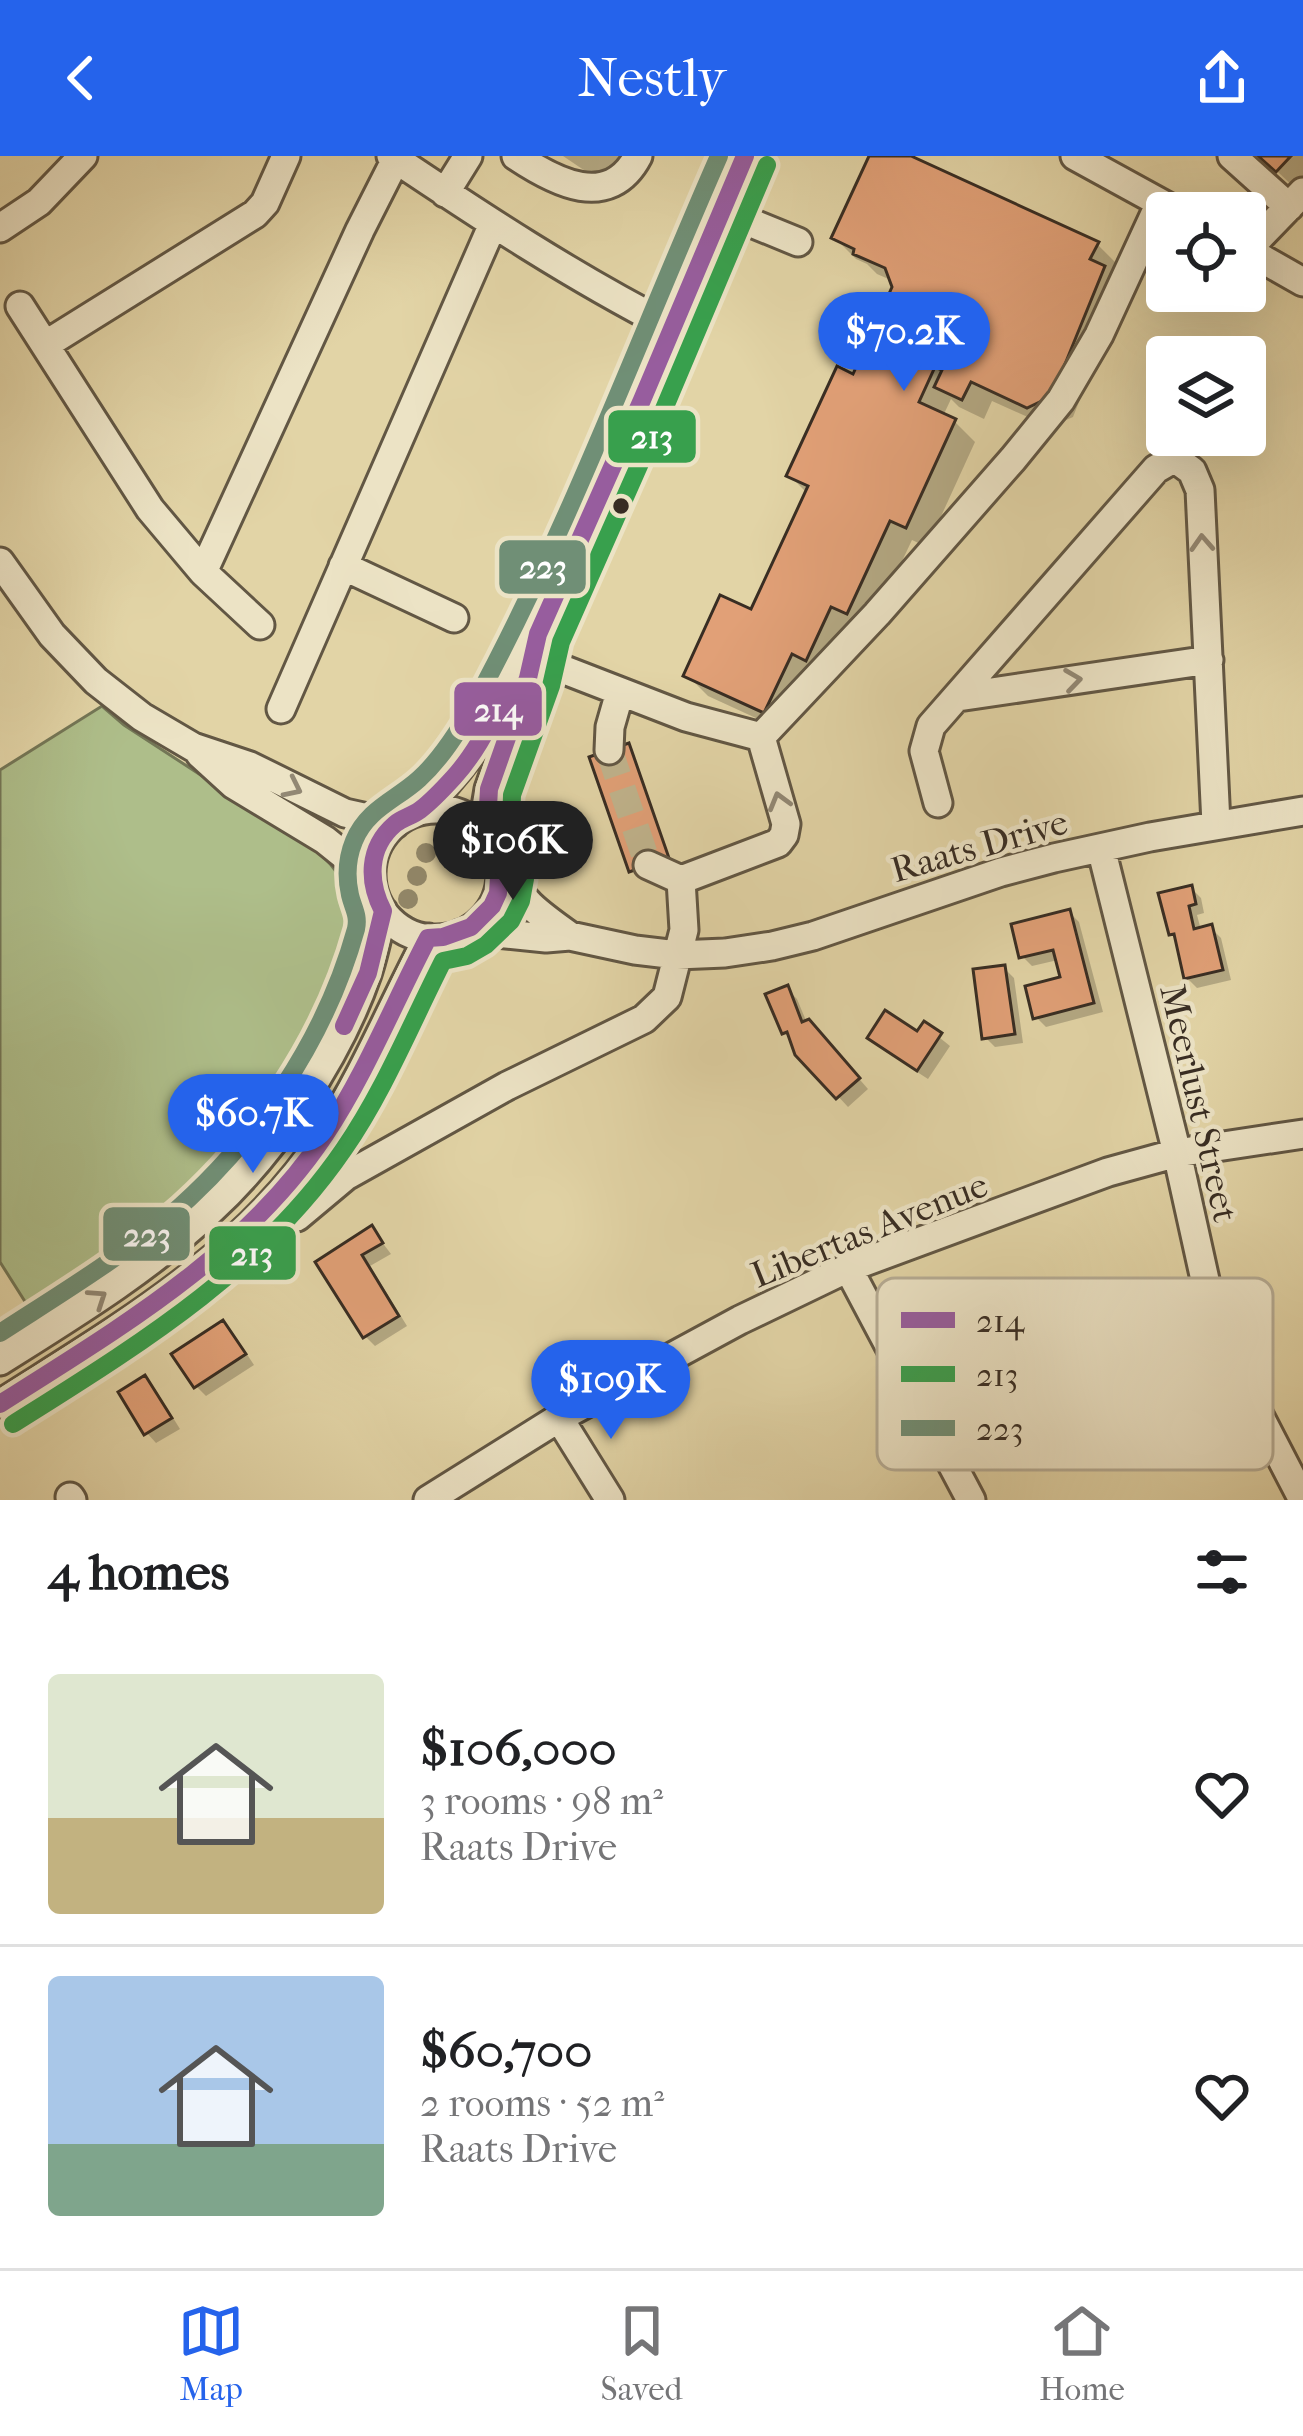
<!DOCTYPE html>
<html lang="en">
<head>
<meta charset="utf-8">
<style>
  body { margin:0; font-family:"IM FELL French Canon",serif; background:#f2f2f2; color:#202124; height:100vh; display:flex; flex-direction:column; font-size:45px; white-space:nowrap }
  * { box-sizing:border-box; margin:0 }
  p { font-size:39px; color:#757577 }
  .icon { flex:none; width:66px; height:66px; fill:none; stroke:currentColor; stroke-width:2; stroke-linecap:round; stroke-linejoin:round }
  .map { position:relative; height:1344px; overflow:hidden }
  .drawer { display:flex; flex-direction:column; background:#fff; flex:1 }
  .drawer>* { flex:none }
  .fabs { position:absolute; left:1146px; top:36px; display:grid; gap:24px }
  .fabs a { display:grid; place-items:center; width:120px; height:120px; border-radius:12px; background:#fff; box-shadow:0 12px 48px #0002; font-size:60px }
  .price { position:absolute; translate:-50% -102px; padding:0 27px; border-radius:42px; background:#2563eb; color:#fff; font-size:39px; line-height:78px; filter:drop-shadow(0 3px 6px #0008) }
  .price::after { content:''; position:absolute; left:50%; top:72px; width:36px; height:27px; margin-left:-18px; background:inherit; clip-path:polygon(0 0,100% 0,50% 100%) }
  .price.on { background:#222; color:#fff }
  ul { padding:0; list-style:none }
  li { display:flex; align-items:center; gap:36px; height:300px; padding:0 48px }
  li+li { border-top:3px solid #e0e0e0 }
  li span { display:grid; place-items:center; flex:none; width:336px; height:240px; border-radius:12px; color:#555 }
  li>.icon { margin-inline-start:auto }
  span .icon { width:144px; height:144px; fill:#fffc; stroke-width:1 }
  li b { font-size:51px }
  h2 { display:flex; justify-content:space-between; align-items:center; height:144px; padding:0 48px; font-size:51px }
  header { display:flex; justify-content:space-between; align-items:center; height:156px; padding:0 48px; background:#2563eb; color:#fff; font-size:54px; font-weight:600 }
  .dock { display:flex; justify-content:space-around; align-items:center; height:168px; border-top:3px solid #e0e0e0; background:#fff; font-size:33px; color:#757577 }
  .dock a { display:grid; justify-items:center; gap:6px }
  .dock .on { color:#2563eb }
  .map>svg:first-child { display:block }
  .green { fill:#aebe8a; stroke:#737656; stroke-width:3 }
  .shadow { fill:#0003 }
  .building { fill:#e1a077; stroke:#382d23; stroke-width:3 }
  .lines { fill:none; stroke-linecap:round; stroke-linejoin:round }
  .minor-tunnel { stroke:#c0b38c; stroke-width:27; stroke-dasharray:27 14; stroke-linecap:butt }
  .minor-casing { stroke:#625744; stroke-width:33 }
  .minor { stroke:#ece3c5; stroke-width:27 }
  .bus-1-casing { stroke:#ece3c5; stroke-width:27 }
  .bus-2-casing { stroke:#ece3c5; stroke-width:27 }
  .bus-3-casing { stroke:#ece3c5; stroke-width:27 }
  .bus-1 { stroke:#975d9e; stroke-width:18 }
  .bus-2 { stroke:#38a04d; stroke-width:18 }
  .bus-3 { stroke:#708f76; stroke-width:18 }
  .tree { fill:#92886a }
  .oneway { stroke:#928874 }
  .bus-dot { fill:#382d23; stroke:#ece3c5; stroke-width:4.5 }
  .labels { text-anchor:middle; stroke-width:9; stroke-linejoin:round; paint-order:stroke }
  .street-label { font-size:36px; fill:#382d23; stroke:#ece3c5 }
  .key { fill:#ece3c5; stroke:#b6ac94; stroke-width:3 }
  .key-label { font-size:33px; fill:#382d23 }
  .line-badge { stroke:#ece3c5; stroke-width:4.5 }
  .badge-label { font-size:33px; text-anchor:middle; font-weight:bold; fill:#fff }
</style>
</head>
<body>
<header><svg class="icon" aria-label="back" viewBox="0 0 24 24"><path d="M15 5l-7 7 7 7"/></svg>Nestly<svg class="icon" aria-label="share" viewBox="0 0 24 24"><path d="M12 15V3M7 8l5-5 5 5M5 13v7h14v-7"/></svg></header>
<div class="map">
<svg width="1303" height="1344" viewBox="0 0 1303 1344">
  <rect width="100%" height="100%" fill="#e2d4a6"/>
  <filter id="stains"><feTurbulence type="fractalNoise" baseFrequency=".00167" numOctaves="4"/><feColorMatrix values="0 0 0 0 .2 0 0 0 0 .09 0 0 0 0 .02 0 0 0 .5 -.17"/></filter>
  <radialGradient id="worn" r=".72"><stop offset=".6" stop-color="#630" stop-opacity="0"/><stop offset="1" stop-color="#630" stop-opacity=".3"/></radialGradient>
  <path class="green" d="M 102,550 L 124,569 C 162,594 201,619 239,644 C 277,668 323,688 345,729 C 369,773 351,817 331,859 C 263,1001 166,1080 36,1163 L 0,1106 L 0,614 Z"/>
  <path class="shadow" d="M 563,0 L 635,0 L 606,29 Z
    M 872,0 L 903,0 L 1097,88 L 1118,109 L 1124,133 L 1073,261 L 1050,271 L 992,245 L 984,263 L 959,251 L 951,243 L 943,260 L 954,265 L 975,286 L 927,391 L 912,384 L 868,477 L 813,517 L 786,576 L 708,540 L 687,519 L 753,457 L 808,338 L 790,320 L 855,222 L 895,131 L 893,125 L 877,118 L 867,108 L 856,103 L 835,82 Z
    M 1261,0 L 1303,0 L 1303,30 L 1298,35 Z
    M 1191,732 L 1201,742 L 1204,757 L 1197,759 L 1201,774 L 1211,772 L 1221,782 L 1231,824 L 1197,832 L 1187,822 L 1178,784 L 1172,778 Z
    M 1069,756 L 1079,766 L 1103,856 L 1046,871 L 1036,861 L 1063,824 L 1058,804 L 1032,810 L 1022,800 Z
    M 1004,812 L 1014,822 L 1023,887 L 995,891 L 985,881 Z
    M 787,833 L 797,843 L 807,867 L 819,877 L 868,933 L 848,951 L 798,897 L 793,885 L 784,876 Z
    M 924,869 L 950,890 L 928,923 L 880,892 L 870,882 L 918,879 Z
    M 372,1073 L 391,1098 L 370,1110 L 407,1170 L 375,1190 L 365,1180 L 319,1106 Z
    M 223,1167 L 233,1177 L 254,1209 L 206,1240 L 196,1230 Z
    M 145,1223 L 155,1233 L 180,1273 L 156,1287 L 147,1277 Z"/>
  <path class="building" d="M 869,0 L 911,0 L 1099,86 L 1090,103 L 1105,110 L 1052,240 L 1027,252 L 971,226 L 962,244 L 934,231 L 942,214 L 935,211 L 919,246 L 956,263 L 906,372 L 890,365 L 847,458 L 831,451 L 806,505 L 792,498 L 764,557 L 683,520 L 720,439 L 751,453 L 808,330 L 786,320 L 837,210 L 853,218 L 892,131 L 885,112 L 853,98 L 854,93 L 831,82 Z
    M 1258,0 L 1291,0 L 1276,16 Z
    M 629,587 L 669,702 L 629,716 L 589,601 Z
    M 1192,729 L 1196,748 L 1189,750 L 1194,773 L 1212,768 L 1223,814 L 1184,823 L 1174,778 L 1169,779 L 1158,737 Z
    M 1070,753 L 1094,847 L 1033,863 L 1025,830 L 1060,821 L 1053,794 L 1019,802 L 1011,768 Z
    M 1005,809 L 1015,878 L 982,883 L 973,813 Z
    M 788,829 L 802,866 L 809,863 L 860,922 L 836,943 L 795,899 L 787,876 L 782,878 L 765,838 Z
    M 885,854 L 917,875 L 924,865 L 942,877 L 917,915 L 867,882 Z
    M 372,1069 L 383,1087 L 362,1099 L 399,1160 L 363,1182 L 315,1106 Z
    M 223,1164 L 246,1198 L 194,1232 L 171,1198 Z
    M 145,1219 L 172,1262 L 144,1279 L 118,1236 Z"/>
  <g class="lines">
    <path class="minor-tunnel" d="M 609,594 L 648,709"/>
    <defs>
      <path id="minor" d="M 391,0 C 482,61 573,121 671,171
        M 516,0 C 555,26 609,55 638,0
        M 1075,0 L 1179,57
        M 1232,0 L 1289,51
        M 445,37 L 468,0
        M 720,54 L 798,86
        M 0,72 L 39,46 L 83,0
        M 1245,93 L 1303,126
        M 1247,94 L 1303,36
        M 20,150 L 150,353 L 203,416
        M 45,189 L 255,58 L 265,47 L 286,0
        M 0,406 L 52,479 L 96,525 L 142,561 L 193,591 L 250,610 L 345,657 L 395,668
        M 343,410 L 454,462
        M 260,469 L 203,416 L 360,74 L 396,3
        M 526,499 L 686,561 L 761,581
        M 958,541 L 1209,504
        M 281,553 L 493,68
        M 761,581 L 877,458 L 1013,303 L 1061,244 L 1099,179 L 1160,47
        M 609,594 L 610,571 L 620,536
        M 200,598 L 234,629 L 325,684 L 371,721
        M 938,647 L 924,595 L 931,570 L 1156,313 L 1168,306 L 1177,304 L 1192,315 L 1200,334 L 1216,668
        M371 718a65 65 0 1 1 130 0a65 65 0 1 1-130 0Z
        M 419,655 C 493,590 534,486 574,397 C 633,266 686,131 745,0
        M 489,680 L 486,651 L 489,633 L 524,534
        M 1101,692 L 1177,997 L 1211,1151 L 1231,1205 L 1303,1344
        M 500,708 C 521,745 536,756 570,780
        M 681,724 L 778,687 L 784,679 L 786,668 L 761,581
        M 460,778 L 486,776 L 546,782 L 570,780 L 635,794 L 677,799 L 725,797 L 772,790 L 813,780 L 1001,716 L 1054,702 L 1150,681 L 1303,655
        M 297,1061 L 346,1020 L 507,930 L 644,863 L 667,841 L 684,774 L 681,724 L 648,709
        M 848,1112 L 971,1344
        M 0,1205 C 73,1159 147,1114 210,1055 C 275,995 338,902 367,818 C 374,797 378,776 383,755
        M 0,1248 C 119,1172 247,1100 325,979 C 364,919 394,846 428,782
        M 559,1262 L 610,1344
        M 70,1341 L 72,1344
        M 428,1344 L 559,1262 L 740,1164 L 848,1112 L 1108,1016 L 1177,997 L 1303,978"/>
    </defs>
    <use href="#minor" class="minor-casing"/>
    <use href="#minor" class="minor"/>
    <defs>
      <path id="bus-1" d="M 344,870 L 368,817 L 383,755 C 368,726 367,692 395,668 C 402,662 412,660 420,654 C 432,645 444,632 454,621 C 475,598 490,568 505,540
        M 0,1248 C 119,1172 245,1099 325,979 C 366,917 394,847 428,782 L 443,781 L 471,771 L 492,750 L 498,737 L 500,705 L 487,668 L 489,633 L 528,522 L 538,478 L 642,244 L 745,0"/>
      <path id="bus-2" d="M 13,1268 C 135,1191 261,1115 344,993 C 384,935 411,868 443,805 L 467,800 L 486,789 L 511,765 L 521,745 L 525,723 L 524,704 L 511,669 L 512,639 L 551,530 L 561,486 L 664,253 L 767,9"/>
      <path id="bus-3" d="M 0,1177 C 57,1140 115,1105 167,1062 C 255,987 325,885 356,773 C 359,759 353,752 350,739 C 346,721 347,702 354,685 C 367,653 396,644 419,623 C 441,603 458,576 473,550 C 569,373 638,184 719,0"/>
    </defs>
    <use href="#bus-1" class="bus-1-casing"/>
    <use href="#bus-2" class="bus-2-casing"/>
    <use href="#bus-3" class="bus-3-casing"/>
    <use href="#bus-1" class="bus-1"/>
    <use href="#bus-2" class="bus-2"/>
    <use href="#bus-3" class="bus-3"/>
  </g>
  <g class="tree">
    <circle cx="426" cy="697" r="10"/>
    <circle cx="417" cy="720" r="10"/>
    <circle cx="408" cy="743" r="10"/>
  </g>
  <defs><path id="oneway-chevron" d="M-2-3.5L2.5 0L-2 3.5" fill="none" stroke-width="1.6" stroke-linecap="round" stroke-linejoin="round" transform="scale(3)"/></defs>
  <g class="oneway">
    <use href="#oneway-chevron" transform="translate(1202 387) rotate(-93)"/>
    <use href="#oneway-chevron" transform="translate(1073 524) rotate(-8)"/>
    <use href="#oneway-chevron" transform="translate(293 632) rotate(26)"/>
    <use href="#oneway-chevron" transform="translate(779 645) rotate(-106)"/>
    <use href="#oneway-chevron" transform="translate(98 1142) rotate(-34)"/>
  </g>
  <circle class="bus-dot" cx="621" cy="350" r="10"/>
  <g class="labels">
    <g class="street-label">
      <text transform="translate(979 689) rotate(-16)" y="13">Raats Drive</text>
      <text transform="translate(1200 947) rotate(77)" y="13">Meerlust Street</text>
      <text transform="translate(869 1073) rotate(-22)" y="13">Libertas Avenue</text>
    </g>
  </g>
  <rect x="877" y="1122" width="396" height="192" rx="18" class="key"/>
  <rect x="901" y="1156" width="54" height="16" fill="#975d9e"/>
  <rect x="901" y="1210" width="54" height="16" fill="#38a04d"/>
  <rect x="901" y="1264" width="54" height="16" fill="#708f76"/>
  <g class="key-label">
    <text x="976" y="1176">214</text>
    <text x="976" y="1230">213</text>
    <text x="976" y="1284">223</text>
  </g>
  <g class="line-badge">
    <rect x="606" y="252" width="92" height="57" rx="12" fill="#38a04d"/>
    <rect x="497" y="382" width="91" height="58" rx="12" fill="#708f76"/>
    <rect x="452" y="524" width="92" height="58" rx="12" fill="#975d9e"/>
    <rect x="101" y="1049" width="91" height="58" rx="12" fill="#708f76"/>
    <rect x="207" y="1068" width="91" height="58" rx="12" fill="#38a04d"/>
  </g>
  <g class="badge-label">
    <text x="652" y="292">213</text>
    <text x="543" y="422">223</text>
    <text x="498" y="565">214</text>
    <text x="147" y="1090">223</text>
    <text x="252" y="1109">213</text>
  </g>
  <rect width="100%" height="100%" filter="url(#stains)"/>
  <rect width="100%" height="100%" fill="url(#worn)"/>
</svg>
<div class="fabs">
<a><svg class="icon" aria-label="locate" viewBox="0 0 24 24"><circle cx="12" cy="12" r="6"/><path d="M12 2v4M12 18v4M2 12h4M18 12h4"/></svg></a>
<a><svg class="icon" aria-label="layers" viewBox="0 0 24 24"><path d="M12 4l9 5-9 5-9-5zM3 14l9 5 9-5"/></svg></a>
</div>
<b class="price" style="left:904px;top:238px">$70.2K</b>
<b class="price on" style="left:513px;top:747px">$106K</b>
<b class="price" style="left:253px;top:1020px">$60.7K</b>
<b class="price" style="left:611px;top:1286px">$109K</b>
</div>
<section class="drawer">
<h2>4 homes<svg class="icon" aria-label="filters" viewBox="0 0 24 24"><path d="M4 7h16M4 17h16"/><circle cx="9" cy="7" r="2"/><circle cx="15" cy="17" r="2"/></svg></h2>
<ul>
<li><span style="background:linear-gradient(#dfe7d0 60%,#c2b280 0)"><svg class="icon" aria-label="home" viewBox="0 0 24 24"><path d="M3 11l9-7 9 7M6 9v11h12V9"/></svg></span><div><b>$106,000</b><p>3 rooms · 98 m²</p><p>Raats Drive</p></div><svg class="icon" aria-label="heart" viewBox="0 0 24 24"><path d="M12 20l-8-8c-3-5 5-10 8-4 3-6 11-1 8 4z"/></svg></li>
<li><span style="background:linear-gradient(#a9c7e8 70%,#7fa58c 0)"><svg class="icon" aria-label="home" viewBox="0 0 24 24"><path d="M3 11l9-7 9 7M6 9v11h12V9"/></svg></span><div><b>$60,700</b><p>2 rooms · 52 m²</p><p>Raats Drive</p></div><svg class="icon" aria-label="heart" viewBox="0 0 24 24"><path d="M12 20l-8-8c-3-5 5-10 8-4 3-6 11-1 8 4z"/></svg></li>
</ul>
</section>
<nav class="dock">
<a class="on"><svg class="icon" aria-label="map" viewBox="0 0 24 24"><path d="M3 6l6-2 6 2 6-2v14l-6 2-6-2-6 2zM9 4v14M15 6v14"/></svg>Map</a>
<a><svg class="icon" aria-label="saved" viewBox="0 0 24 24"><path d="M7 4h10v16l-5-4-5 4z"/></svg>Saved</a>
<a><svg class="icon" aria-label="home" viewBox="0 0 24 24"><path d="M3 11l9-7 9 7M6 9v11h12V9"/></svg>Home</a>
</nav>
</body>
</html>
